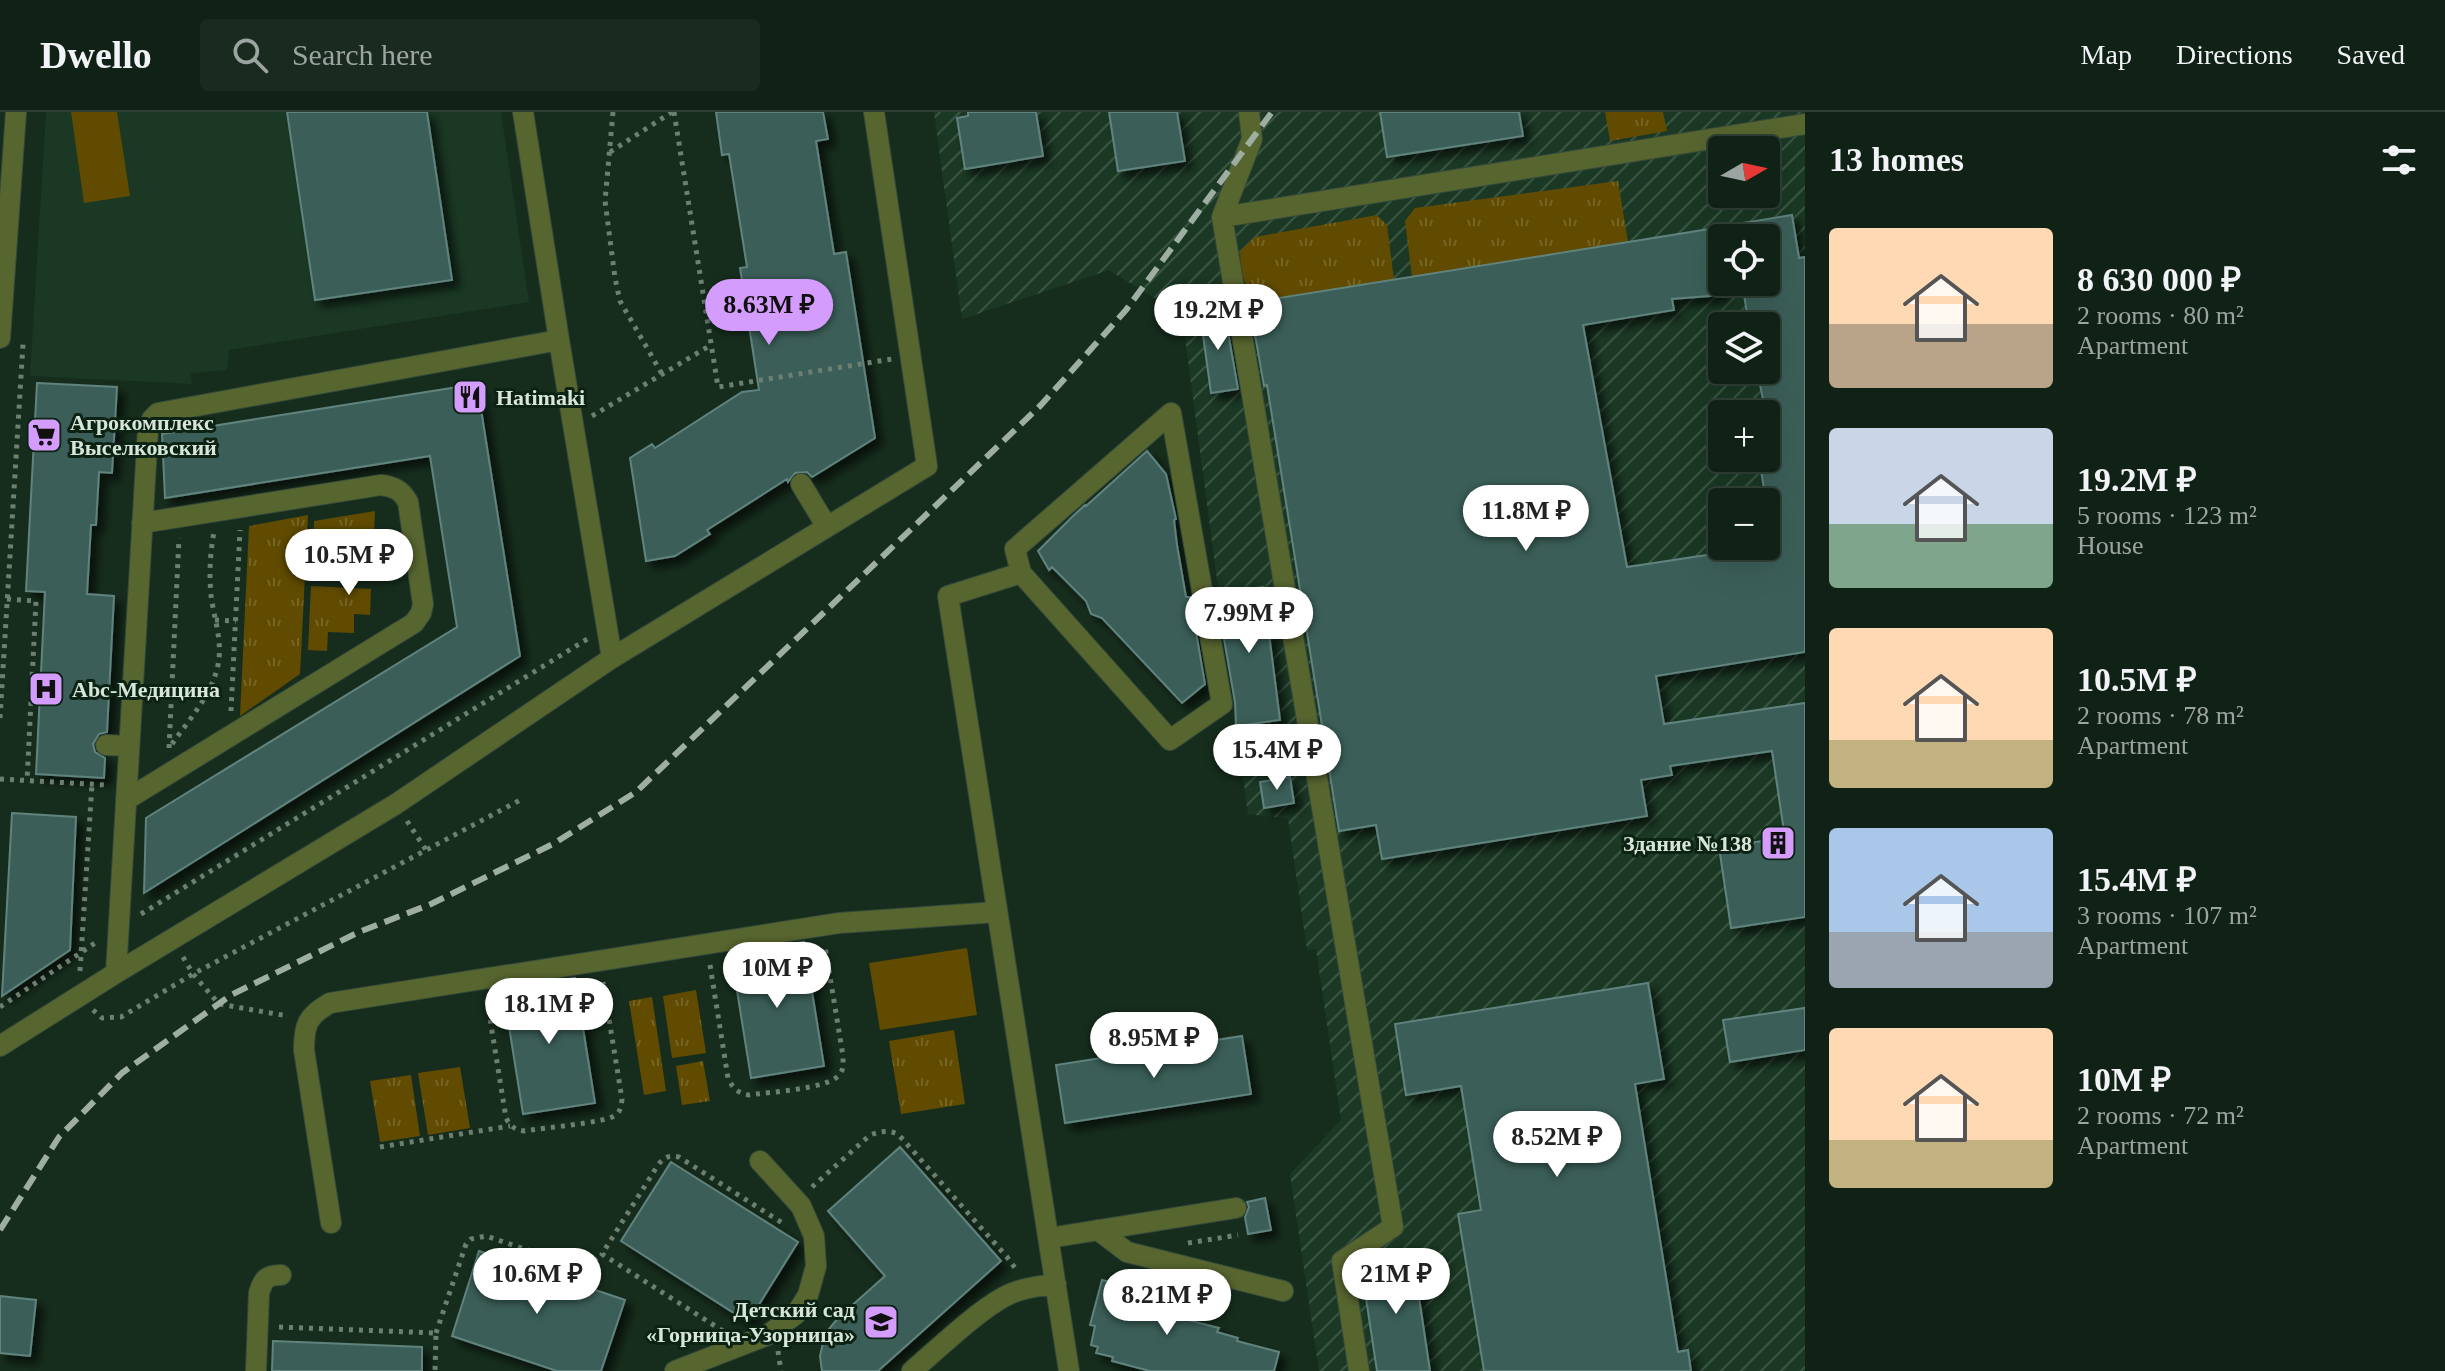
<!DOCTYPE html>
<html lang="en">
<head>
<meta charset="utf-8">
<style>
  body { margin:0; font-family:"Times New Roman",serif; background:#192a1f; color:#f1f3f6; height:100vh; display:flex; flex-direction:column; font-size:30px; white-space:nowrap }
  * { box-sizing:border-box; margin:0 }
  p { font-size:26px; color:#9ca4a1 }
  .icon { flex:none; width:44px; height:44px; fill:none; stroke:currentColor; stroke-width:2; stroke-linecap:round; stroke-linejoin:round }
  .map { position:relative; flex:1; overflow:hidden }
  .side { display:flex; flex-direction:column; background:#102216; width:640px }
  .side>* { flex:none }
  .needle { width:52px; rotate:81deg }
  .controls { position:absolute; left:1708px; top:24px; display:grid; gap:16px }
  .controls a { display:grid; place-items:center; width:72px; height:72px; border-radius:8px; background:#102216; box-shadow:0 8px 32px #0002,0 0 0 2px #303f35; font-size:40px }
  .price { position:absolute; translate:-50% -68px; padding:0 18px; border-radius:28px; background:#fff; color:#222; font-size:26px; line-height:52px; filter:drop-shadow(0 2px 4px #0008) }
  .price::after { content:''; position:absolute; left:50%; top:48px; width:24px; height:18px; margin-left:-12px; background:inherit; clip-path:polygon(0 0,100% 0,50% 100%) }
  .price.on { background:#d39cfd; color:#111 }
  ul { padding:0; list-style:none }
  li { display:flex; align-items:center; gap:24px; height:200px; padding:0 24px }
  li span { display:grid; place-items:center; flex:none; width:224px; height:160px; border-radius:8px; color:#555 }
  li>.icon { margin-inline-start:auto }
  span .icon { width:96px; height:96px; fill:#fffc; stroke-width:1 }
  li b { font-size:34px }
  h2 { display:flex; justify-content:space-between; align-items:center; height:96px; padding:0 24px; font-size:34px }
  header { display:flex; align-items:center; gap:48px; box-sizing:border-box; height:112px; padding:0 40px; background:#102216; border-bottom:2px solid #303f35 }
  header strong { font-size:38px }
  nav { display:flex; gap:44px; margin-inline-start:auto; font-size:28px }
  .search { width:560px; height:72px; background:#192a1f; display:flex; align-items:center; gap:20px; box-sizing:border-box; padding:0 28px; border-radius:8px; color:#9ca4a1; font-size:30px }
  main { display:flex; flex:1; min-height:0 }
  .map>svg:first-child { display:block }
  .built { fill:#1a3824 }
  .industrial { fill:url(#industrial-furrows); fill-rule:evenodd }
  .grass { fill:url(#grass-tufts) }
  .pitch { fill:#604b01 }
  .building { fill:#3b5e59; stroke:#60837d; stroke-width:2; filter:url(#shadow) }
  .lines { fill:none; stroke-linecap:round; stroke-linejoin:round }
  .minor-casing { stroke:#354a3b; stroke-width:22 }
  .path { stroke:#6c7f71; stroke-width:5; stroke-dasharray:4 6; stroke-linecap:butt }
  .minor { stroke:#57652f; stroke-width:20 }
  .rail { stroke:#9eaea2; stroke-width:6; stroke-dasharray:16 8; stroke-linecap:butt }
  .labels { text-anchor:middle; stroke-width:6; stroke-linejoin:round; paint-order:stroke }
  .poi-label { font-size:22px; font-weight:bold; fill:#d7e5da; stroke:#0c2314; text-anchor:start }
</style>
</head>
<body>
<header>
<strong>Dwello</strong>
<div class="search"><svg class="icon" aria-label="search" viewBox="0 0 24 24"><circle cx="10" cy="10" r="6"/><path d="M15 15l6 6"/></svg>Search here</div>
<nav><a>Map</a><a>Directions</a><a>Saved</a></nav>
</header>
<main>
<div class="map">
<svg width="1805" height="1259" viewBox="0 0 1805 1259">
  <defs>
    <pattern id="industrial-furrows" width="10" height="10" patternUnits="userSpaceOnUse" patternTransform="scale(2)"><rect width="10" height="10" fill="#1a3824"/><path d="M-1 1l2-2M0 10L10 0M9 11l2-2" fill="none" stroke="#3b5543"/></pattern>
    <pattern id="grass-tufts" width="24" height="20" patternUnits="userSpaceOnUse" patternTransform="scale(2)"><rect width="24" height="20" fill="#604b01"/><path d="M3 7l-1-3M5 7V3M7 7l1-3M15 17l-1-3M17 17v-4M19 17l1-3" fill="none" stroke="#766525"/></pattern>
    <filter id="shadow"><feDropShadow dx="7" dy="7" stdDeviation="4" flood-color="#0009"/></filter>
  </defs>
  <rect width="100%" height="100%" fill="#162d1d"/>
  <path class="built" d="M 46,0 L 501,0 L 529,190 L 229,238 L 227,258 L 191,261 L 192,272 L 30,264 Z"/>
  <path class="industrial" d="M 934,0 L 1805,0 L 1805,1259 L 1319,1259 L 1290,1062 L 1341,1008 L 1316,837 L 1307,838 L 1288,707 L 1248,702 L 1182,203 L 1109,158 L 962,207 ZM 1722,38 L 1766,38 L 1766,82 L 1722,82 ZM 1722,126 L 1766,126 L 1766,170 L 1722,170 ZM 1722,214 L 1766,214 L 1766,258 L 1722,258 ZM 1722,302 L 1766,302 L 1766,346 L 1722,346 ZM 1722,390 L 1766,390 L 1766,434 L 1722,434 Z"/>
  <path class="grass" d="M 1605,0 L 1663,0 L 1667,19 L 1610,29 Z
    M 1618,69 L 1628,130 L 1412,165 L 1405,109 L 1415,96 Z
    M 1377,103 L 1387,113 L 1394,168 L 1254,190 L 1241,161 L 1240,139 L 1255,125 Z
    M 375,399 L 372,467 L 312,464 L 314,409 Z
    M 308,403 L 300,562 L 240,604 L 249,414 Z
    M 311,474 L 371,477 L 370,503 L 354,502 L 354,521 L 328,520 L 327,539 L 308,538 Z
    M 696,878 L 706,941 L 672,946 L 663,884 Z
    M 652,885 L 666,979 L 644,983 L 629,889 Z
    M 954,918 L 965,992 L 901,1002 L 889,929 Z
    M 703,949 L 710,989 L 682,993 L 676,954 Z
    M 460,955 L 470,1016 L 428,1023 L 418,961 Z
    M 411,963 L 420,1024 L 380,1030 L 370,969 Z"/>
  <path class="pitch" d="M 71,0 L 117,0 L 130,84 L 84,91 Z
    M 967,836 L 977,903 L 880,918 L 869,851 Z"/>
  <path class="building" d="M 287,0 L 427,0 L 452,168 L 315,188 Z
    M 716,0 L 823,0 L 828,27 L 816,29 L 834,142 L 846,140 L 875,326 L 812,365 L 807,360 L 795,361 L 788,370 L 787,367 L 707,418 L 710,422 L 675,444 L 646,449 L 630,346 L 652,332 L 655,336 L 742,280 L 759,278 L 740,156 L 747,155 L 729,42 L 722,43 Z
    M 968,0 L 1036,0 L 1043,44 L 965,57 L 957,6 L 968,4 Z
    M 1109,0 L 1177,0 L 1185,49 L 1118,59 Z
    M 1380,0 L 1519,0 L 1523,24 L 1387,45 Z
    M 1792,103 L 1799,146 L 1805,145 L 1805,540 L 1656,564 L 1664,612 L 1805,591 L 1805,805 L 1731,816 L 1719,735 L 1785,726 L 1772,639 L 1670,654 L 1672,663 L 1641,668 L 1647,704 L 1382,747 L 1376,713 L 1339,719 L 1267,273 L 1264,274 L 1250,194 L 1254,193 L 1254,190 L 1722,115 L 1722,183 L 1672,187 L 1674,198 L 1583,213 L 1627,455 L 1766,434 L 1773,432 L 1759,346 L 1766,346 L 1766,302 L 1757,258 L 1766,258 L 1766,214 L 1749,214 L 1742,170 L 1766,170 L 1766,126 L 1725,126 L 1724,114 Z
    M 1224,197 L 1238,277 L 1211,281 L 1200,201 Z
    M 37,271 L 117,275 L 112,361 L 99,360 L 96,413 L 91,413 L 87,482 L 114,484 L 107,620 L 99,622 L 93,632 L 95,640 L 105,646 L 104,666 L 36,662 L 45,480 L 26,479 Z
    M 477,272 L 520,544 L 144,781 L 146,706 L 457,515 L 430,344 L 165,386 L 162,322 Z
    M 1147,339 L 1166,362 L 1176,407 L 1174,408 L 1177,433 L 1186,485 L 1190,485 L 1205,572 L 1182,591 L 1102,506 L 1091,502 L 1086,489 L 1052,455 L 1049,458 L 1038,439 L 1073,404 L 1085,393 L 1086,394 Z
    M 1263,475 L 1280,608 L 1236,614 L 1235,590 L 1216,481 Z
    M 1290,665 L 1294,691 L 1264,696 L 1260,670 Z
    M 12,701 L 76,705 L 70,838 L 2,884 Z
    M 804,830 L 824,954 L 751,966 L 731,841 Z
    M 575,866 L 595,991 L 523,1002 L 503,877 Z
    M 1648,871 L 1664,967 L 1635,972 L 1678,1240 L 1688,1238 L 1691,1259 L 1484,1259 L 1458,1102 L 1481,1098 L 1461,974 L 1406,983 L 1395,912 Z
    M 1805,896 L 1805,938 L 1730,950 L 1723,908 Z
    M 1242,924 L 1251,982 L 1065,1011 L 1056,953 Z
    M 900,1035 L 1001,1149 L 878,1259 L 822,1259 L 820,1244 L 825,1222 L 838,1206 L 885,1164 L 828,1099 Z
    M 671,1050 L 798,1130 L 748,1210 L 621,1129 Z
    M 1265,1086 L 1271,1118 L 1248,1122 L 1245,1105 L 1249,1095 L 1247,1090 Z
    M 479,1139 L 625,1188 L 601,1259 L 557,1259 L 452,1224 Z
    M 1413,1145 L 1430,1259 L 1377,1259 L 1361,1153 Z
    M 1102,1168 L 1136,1176 L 1135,1183 L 1187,1196 L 1184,1207 L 1219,1216 L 1217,1220 L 1238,1226 L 1237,1229 L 1279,1240 L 1274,1259 L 1150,1259 L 1112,1249 L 1113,1245 L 1096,1241 L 1098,1235 L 1091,1233 L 1095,1214 L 1090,1213 Z
    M 0,1184 L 36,1188 L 30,1244 L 0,1241 Z
    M 273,1229 L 422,1235 L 422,1259 L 272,1259 Z"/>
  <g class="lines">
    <defs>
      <path id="minor" d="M 523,0 L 559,228
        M 1222,105 L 1252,27 L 1249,0
        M 0,226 L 16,0
        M 801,372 L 827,415
        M 1021,461 L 1015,437 L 1171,301 L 1222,592 L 1170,628 L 1021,461 L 948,484 L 1069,1259
        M 106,633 L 129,634
        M 126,688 L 414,511 L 421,501 L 423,492 L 408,390 C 401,378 395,375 381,373 L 142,411
        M 116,861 L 148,317 L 152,307 L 158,301 L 559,228 L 612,546
        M 0,934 L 116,861 L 396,692 L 612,546 L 927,354 L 874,0
        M 331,1111 L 304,938 C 304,913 307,904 330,891 L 839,811 L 997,800
        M 1098,1118 L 1127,1140 L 1283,1179
        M 1049,1126 L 1236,1096
        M 256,1259 L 259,1181 C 263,1167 267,1163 281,1163
        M 675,1259 L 768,1223 L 796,1202 L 808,1183 L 816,1154 L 814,1124 L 801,1094 L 760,1049
        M 912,1259 C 939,1236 982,1194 1012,1181 C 1026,1175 1041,1174 1056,1172
        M 1359,1259 L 1342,1149 L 1393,1115 L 1222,105 L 1805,12"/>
    </defs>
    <use href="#minor" class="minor-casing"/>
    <path class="path" d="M 613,0 L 605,89 L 615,166 L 620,189 L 662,262
      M 674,0 L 718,275 L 892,247
      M 610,40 L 672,0
      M 592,304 L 711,233
      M 7,487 L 36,489 L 27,669
      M 215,508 L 236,509
      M 231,599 L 240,418
      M 0,606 L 23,232
      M 172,632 C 188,609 210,585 217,557 C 224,532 214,508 211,483 C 209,462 210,441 214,420
      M 169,636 L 179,426
      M 0,667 L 106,673
      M 407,709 L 426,738
      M 141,802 L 589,526
      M 183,845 L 193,862 L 219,892 L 288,904
      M 710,853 L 728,966 C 733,977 738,981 749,983 C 769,980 828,977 839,963 C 844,958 843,952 843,944 L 825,834
      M 80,859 L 92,672
      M 487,888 L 506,1006 C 511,1015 515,1018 525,1019 C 542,1016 602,1011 614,1004 C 621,1000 621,994 622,987 L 603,870
      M 0,895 L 95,831
      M 93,898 L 102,906 L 121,905 L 193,862 L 524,686
      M 380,1035 L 510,1014
      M 812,1075 L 870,1023 C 881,1019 888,1018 898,1022 L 1007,1145 L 1015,1156
      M 1188,1131 L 1238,1123
      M 279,1215 L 436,1221 L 435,1259
      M 723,1219 L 602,1142 L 658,1053 C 664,1045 668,1043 679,1045 L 784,1112
      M 436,1221 L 466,1132 L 471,1127 L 486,1124 L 572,1153 C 585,1154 592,1152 602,1142
      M 778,1239 L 781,1259"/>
    <use href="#minor" class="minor"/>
    <path class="rail" d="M 0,1118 L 59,1025 L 122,961 L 231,883 L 359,820 L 431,792 L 553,732 L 636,680 L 1041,293 L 1126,198 L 1272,0"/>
  </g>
  <defs>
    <symbol id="restaurant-square" viewBox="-11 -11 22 22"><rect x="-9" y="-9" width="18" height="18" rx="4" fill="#d39cfd" stroke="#0c2314"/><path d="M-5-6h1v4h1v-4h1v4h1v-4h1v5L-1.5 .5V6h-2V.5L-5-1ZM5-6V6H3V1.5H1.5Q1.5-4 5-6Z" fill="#111"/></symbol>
    <symbol id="supermarket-square" viewBox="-11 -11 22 22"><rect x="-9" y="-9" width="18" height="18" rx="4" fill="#d39cfd" stroke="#0c2314"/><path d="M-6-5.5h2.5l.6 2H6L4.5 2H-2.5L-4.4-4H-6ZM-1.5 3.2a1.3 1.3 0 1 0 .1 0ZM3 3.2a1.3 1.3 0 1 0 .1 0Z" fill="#111"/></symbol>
    <symbol id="hospital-square" viewBox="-11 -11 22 22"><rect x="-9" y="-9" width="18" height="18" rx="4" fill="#d39cfd" stroke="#0c2314"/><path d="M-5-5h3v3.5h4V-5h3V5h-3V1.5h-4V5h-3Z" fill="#111"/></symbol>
    <symbol id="building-square" viewBox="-11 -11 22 22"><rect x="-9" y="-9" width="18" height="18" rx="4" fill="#d39cfd" stroke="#0c2314"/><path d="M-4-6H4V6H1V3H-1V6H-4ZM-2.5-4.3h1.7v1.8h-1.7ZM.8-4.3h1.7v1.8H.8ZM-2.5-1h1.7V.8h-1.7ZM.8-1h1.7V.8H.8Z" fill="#111"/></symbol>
    <symbol id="school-square" viewBox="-11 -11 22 22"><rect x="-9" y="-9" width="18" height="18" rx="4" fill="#d39cfd" stroke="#0c2314"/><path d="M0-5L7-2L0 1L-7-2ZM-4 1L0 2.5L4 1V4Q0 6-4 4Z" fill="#111"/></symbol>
  </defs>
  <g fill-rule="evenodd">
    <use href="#restaurant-square" x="450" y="265" width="40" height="40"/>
    <use href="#supermarket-square" x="24" y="303" width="40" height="40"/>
    <use href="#hospital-square" x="26" y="557" width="40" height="40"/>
    <use href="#building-square" x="1758" y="711" width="40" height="40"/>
    <use href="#school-square" x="861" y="1190" width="40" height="40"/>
  </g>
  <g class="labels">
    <g class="poi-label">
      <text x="496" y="293">Hatimaki</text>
      <text x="70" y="318">Агрокомплекс<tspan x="70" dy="25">Выселковский</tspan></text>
      <text x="72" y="585">Abc-Медицина</text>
      <text x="1752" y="739" text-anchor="end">Здание №138</text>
      <text x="855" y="1205" text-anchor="end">Детский сад<tspan x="855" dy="25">«Горница-Узорница»</tspan></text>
    </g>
  </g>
</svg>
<div class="controls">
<a><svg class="needle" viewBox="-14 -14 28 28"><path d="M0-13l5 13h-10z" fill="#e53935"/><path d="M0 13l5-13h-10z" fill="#9ca4a1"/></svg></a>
<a><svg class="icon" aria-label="locate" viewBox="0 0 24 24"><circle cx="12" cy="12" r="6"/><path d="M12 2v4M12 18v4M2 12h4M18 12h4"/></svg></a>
<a><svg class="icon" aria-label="layers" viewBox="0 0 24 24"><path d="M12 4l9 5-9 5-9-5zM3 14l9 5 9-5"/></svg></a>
<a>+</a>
<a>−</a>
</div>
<b class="price on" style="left:769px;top:235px">8.63M ₽</b>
<b class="price" style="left:1218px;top:240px">19.2M ₽</b>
<b class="price" style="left:1526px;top:441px">11.8M ₽</b>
<b class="price" style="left:349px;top:485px">10.5M ₽</b>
<b class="price" style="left:1249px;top:543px">7.99M ₽</b>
<b class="price" style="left:1277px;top:680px">15.4M ₽</b>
<b class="price" style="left:777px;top:898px">10M ₽</b>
<b class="price" style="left:549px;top:934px">18.1M ₽</b>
<b class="price" style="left:1154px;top:968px">8.95M ₽</b>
<b class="price" style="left:1557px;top:1067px">8.52M ₽</b>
<b class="price" style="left:537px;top:1204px">10.6M ₽</b>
<b class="price" style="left:1396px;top:1204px">21M ₽</b>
<b class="price" style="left:1167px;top:1225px">8.21M ₽</b>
</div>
<section class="side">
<h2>13 homes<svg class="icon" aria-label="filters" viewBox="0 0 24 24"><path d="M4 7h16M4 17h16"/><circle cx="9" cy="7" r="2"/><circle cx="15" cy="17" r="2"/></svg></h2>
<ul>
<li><span style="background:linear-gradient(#ffd9b3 60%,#b9a48a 0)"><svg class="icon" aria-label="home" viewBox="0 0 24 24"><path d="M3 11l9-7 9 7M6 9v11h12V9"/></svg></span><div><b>8 630 000 ₽</b><p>2 rooms · 80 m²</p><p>Apartment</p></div></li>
<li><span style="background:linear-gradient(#c9d6e8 60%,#7fa58c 0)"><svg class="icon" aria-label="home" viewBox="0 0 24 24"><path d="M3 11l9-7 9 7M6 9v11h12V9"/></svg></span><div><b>19.2M ₽</b><p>5 rooms · 123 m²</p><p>House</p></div></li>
<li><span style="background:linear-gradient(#ffd9b3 70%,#c2b280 0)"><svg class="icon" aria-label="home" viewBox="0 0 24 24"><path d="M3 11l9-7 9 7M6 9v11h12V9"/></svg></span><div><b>10.5M ₽</b><p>2 rooms · 78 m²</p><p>Apartment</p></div></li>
<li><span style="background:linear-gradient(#a9c7e8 65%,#9aa5b1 0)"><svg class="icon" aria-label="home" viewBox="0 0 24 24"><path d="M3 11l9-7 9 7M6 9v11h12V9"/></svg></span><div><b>15.4M ₽</b><p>3 rooms · 107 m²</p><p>Apartment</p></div></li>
<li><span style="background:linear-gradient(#ffd9b3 70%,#c2b280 0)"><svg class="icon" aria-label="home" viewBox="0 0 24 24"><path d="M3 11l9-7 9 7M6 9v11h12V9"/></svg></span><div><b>10M ₽</b><p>2 rooms · 72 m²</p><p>Apartment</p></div></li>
</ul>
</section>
</main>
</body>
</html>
